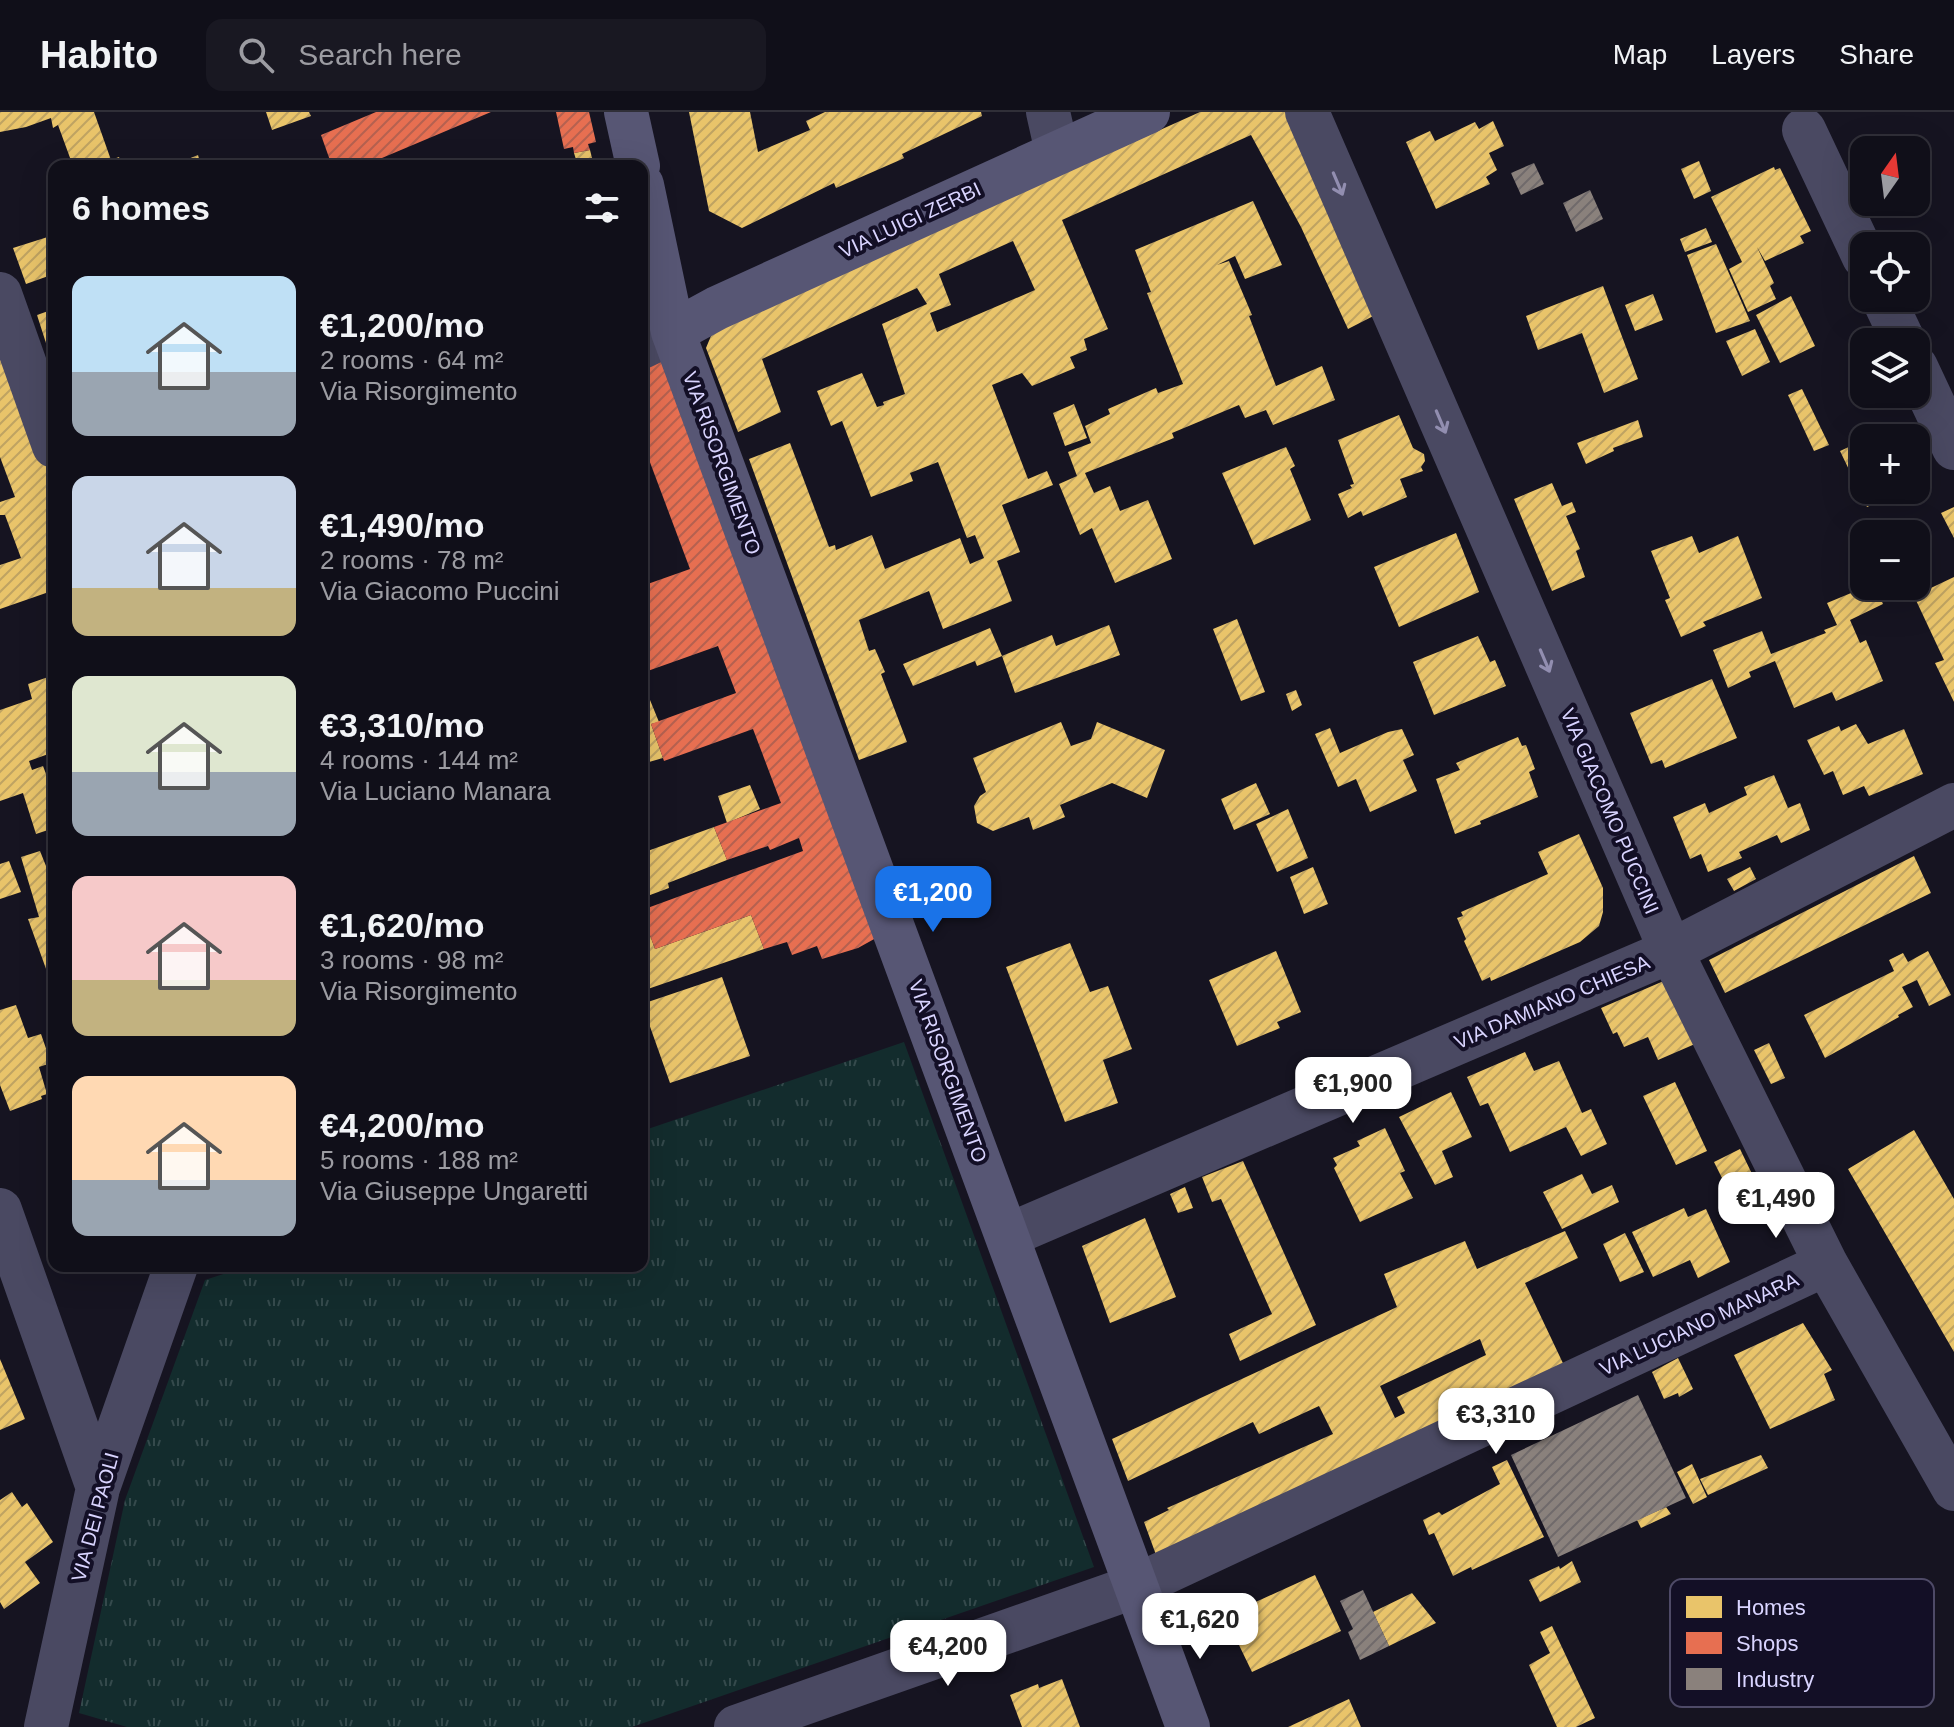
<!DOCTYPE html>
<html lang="en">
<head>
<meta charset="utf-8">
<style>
  body { margin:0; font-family:Helvetica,sans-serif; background:#191822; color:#f1f3f6; height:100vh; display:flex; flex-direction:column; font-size:30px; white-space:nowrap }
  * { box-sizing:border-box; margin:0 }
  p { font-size:26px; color:#9c9ca2 }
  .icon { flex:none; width:44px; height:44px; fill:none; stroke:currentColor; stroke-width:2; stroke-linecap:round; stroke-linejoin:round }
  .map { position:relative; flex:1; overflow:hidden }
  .details { position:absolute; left:48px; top:48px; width:600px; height:1112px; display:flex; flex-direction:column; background:#100f19; border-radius:16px; box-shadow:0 8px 32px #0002,0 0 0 2px #302f38 }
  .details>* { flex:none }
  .needle { width:52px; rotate:14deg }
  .tools { position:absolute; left:1850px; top:24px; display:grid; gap:16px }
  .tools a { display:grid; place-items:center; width:80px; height:80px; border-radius:16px; background:#100f19; box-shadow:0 8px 32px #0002,0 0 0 2px #302f38; font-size:40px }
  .price { position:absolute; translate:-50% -68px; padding:0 18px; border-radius:16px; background:#fff; color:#222; font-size:26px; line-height:52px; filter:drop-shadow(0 2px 4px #0008) }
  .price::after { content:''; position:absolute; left:50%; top:48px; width:24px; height:18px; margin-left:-12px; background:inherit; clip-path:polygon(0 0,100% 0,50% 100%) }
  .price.selected { background:#1a73e8; color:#fff }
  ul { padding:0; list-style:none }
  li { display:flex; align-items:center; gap:24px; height:200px; padding:0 24px }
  li span { display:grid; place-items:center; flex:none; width:224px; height:160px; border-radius:16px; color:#555 }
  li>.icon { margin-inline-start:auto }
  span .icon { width:96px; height:96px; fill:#fffc; stroke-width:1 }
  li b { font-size:34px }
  h2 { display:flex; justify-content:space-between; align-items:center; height:96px; padding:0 24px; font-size:34px }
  header { display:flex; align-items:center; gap:48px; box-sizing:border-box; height:112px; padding:0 40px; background:#100f19; border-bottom:2px solid #302f38 }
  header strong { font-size:38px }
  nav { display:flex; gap:44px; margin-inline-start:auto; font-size:28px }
  .search { width:560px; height:72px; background:#191822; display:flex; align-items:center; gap:20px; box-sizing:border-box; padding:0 28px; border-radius:16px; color:#9c9ca2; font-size:30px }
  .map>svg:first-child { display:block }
  .park { fill:url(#park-tufts) }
  .homes { fill:url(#homes-hatch); fill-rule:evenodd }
  .shops { fill:url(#shops-hatch) }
  .industry { fill:url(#industry-hatch) }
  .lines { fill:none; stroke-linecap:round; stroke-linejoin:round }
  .street { stroke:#4a4962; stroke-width:44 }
  .secondary { stroke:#575674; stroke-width:44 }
  .oneway { stroke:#928eb0 }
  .labels { text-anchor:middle; stroke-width:8; stroke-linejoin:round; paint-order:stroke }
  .street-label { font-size:20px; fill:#d9d4ff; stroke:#130f26 }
  .key { fill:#130f26; stroke:#4e4a67; stroke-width:2 }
  .key-label { font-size:22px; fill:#d9d4ff }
</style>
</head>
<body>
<header>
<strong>Habito</strong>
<div class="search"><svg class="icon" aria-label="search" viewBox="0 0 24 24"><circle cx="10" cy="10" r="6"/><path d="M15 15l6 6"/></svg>Search here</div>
<nav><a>Map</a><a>Layers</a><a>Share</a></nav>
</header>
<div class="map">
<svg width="1954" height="1615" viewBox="0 0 1954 1615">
  <defs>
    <pattern id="park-tufts" width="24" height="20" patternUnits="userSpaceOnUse" patternTransform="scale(2)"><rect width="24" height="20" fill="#132c2d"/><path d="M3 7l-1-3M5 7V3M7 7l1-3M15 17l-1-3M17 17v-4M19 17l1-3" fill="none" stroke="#354a4c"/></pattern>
    <pattern id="homes-hatch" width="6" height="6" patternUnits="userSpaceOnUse" patternTransform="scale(2)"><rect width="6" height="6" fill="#e9c46a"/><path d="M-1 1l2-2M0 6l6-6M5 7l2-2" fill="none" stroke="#bfa362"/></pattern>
    <pattern id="shops-hatch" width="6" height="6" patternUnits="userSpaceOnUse" patternTransform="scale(2)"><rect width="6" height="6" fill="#e76f51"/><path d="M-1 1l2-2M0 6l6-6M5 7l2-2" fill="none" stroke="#b56150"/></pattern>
    <pattern id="industry-hatch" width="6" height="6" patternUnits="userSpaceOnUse" patternTransform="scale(2)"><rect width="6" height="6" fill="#8a817c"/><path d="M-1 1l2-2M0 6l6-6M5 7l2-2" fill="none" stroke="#706a6b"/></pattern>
  </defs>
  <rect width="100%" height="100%" fill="#161421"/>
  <path class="park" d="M 904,930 L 1094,1455 L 632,1615 L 127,1615 L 79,1601 L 125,1388 L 205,1168 L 248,1154 L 642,1154 L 642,1019 Z"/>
  <path class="homes" d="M 0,0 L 94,0 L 111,48 L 119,45 L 122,54 L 73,54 L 58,13 L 53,16 L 51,6 L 26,15 L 0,20 Z
    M 266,0 L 309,0 L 311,4 L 272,18 Z
    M 689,0 L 750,0 L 758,40 L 810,18 L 806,9 L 825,0 L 981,0 L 982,4 L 902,42 L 904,46 L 900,48 L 836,76 L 834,71 L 742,116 L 709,99 Z
    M 1200,0 L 1293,0 L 1387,197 L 1348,217 L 1301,115 L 1251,23 L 1062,108 L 1108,217 L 1084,227 L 1087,238 L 1070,245 L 1075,256 L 1032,274 L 1022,261 L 992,273 L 1028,367 L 1047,359 L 1053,373 L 1002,393 L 1020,440 L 997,449 L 1012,489 L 943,517 L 929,479 L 859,508 L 869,539 L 875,537 L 885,560 L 881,562 L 907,630 L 859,648 L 749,347 L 790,331 L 829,435 L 835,433 L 836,438 L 872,423 L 885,457 L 960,426 L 970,452 L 984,446 L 975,423 L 967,426 L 938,350 L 910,361 L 913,369 L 871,385 L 842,309 L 831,314 L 817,279 L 862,261 L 877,295 L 884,293 L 883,290 L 905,282 L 882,212 L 927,192 L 917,176 L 762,247 L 781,300 L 738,320 L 706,236 L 713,219 ZM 1013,129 L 1035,178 L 937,220 L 930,201 L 951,193 L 939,162 Z
    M 1493,9 L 1504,34 L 1489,41 L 1497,58 L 1486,65 L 1490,72 L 1436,97 L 1406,30 L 1430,19 L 1435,29 L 1475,10 L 1479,17 Z
    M 590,38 L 594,54 L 578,54 L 574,41 Z
    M 198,43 L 201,54 L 171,54 Z
    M 1699,49 L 1711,79 L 1694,87 L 1681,57 Z
    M 1774,55 L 1775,58 L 1780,56 L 1811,119 L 1800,124 L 1804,131 L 1765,149 L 1757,135 L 1774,171 L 1770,174 L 1776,187 L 1748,200 L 1729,157 L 1742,150 L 1711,85 Z
    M 1253,89 L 1282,153 L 1245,167 L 1235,144 L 1217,153 L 1229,149 L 1252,203 L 1249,204 L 1276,274 L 1322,254 L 1335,288 L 1273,313 L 1266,298 L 1245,306 L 1239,293 L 1172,321 L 1174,326 L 1085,361 L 1094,381 L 1110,374 L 1120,399 L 1148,388 L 1172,447 L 1115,471 L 1092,416 L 1080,423 L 1059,372 L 1077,364 L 1068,340 L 1091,331 L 1085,314 L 1110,302 L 1108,297 L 1156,276 L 1158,281 L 1183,272 L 1147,181 L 1151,180 L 1135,138 Z
    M 1706,116 L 1712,130 L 1685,140 L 1680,127 Z
    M 54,123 L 54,162 L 26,172 L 13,136 Z
    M 1716,132 L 1750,209 L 1716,221 L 1687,143 Z
    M 1603,174 L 1638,267 L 1604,281 L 1582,221 L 1538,238 L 1526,204 Z
    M 1653,182 L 1663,208 L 1635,219 L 1625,193 Z
    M 1791,184 L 1815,234 L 1780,251 L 1756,203 Z
    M 54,197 L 54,253 L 53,253 L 37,203 Z
    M 1755,217 L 1770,250 L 1742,264 L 1726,229 Z
    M 0,226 L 27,291 L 54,371 L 54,502 L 46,481 L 0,497 L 0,453 L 21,446 L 5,403 L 0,403 L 0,390 L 15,385 L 0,345 Z
    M 1802,277 L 1829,333 L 1814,339 L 1788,283 Z
    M 1074,292 L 1087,326 L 1065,334 L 1053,301 Z
    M 1399,303 L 1413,336 L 1424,342 L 1425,349 L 1421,355 L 1423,359 L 1400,367 L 1407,385 L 1363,404 L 1361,399 L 1348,406 L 1338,382 L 1352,376 L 1350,373 L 1354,372 L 1338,328 Z
    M 1638,308 L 1643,325 L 1613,336 L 1614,339 L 1586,352 L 1577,331 Z
    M 1899,312 L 1906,326 L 1869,326 L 1897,313 Z
    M 1864,328 L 1864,378 L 1904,378 L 1867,395 L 1840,339 Z
    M 1286,335 L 1295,354 L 1290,357 L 1311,408 L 1254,433 L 1222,361 Z
    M 1552,371 L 1562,394 L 1572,390 L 1576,400 L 1566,404 L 1580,437 L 1576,439 L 1585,465 L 1552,479 L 1514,387 Z
    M 1954,395 L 1954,426 L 1941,401 Z
    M 1456,421 L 1479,480 L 1399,515 L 1374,455 Z
    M 1692,424 L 1699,441 L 1738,424 L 1762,486 L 1703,510 L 1706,514 L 1681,525 L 1665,488 L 1670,486 L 1651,439 Z
    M 1954,465 L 1954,590 L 1935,551 L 1944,548 L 1914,484 Z
    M 1868,474 L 1875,474 L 1883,492 L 1850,508 L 1860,531 L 1866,528 L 1883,569 L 1836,589 L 1832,580 L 1794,596 L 1775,549 L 1749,560 L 1751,565 L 1728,576 L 1713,538 L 1762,519 L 1771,542 L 1826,521 L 1824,518 L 1837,513 L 1827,491 Z
    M 1237,507 L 1265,580 L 1241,589 L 1213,517 Z
    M 1109,513 L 1120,543 L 1015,581 L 1002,544 L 1052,523 L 1056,534 Z
    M 990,516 L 1002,544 L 977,554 L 975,549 L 913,574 L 903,552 Z
    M 1478,524 L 1490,550 L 1495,548 L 1506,574 L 1434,603 L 1413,550 Z
    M 54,563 L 54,640 L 29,649 L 32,658 L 43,654 L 54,683 L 54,710 L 49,712 L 51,717 L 36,722 L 23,681 L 0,689 L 0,598 L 32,587 L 28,572 Z
    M 1712,567 L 1737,626 L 1665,656 L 1662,648 L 1651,652 L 1630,601 Z
    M 1296,578 L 1302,593 L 1292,599 L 1286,582 Z
    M 650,588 L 659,610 L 651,612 L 663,646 L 642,652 L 642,591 Z
    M 1061,610 L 1071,634 L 1091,627 L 1097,610 L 1165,638 L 1147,686 L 1112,671 L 1060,693 L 1065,705 L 1033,718 L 1029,705 L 993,719 L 977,711 L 974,694 L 980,684 L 986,680 L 973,646 Z
    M 1856,612 L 1868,632 L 1904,617 L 1923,662 L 1869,684 L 1864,674 L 1843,683 L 1833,659 L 1824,663 L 1807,628 L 1839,614 L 1841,619 Z
    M 1330,616 L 1340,641 L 1388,620 L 1402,617 L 1414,643 L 1403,648 L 1417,679 L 1370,700 L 1356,667 L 1338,675 L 1315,622 Z
    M 1518,625 L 1522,634 L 1526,633 L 1535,657 L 1529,660 L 1538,685 L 1480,709 L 1481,712 L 1455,722 L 1436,667 L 1460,658 L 1456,651 Z
    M 1774,663 L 1788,696 L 1800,691 L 1810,718 L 1781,731 L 1777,723 L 1739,740 L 1742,746 L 1708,760 L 1701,742 L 1690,747 L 1673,705 L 1705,691 L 1709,701 L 1747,683 L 1744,675 Z
    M 1256,671 L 1270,702 L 1234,718 L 1221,687 Z
    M 750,673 L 760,697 L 727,711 L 718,684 Z
    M 1288,697 L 1308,746 L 1277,760 L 1256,712 Z
    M 714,715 L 727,748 L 668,771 L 669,776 L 642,786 L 642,741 Z
    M 1579,722 L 1603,776 L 1603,800 L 1599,814 L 1580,830 L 1491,869 L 1490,865 L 1482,869 L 1464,829 L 1466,827 L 1457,806 L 1463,804 L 1461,800 L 1548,762 L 1538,740 Z
    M 40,739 L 54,774 L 54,879 L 28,807 L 39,805 L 21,745 Z
    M 1914,744 L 1931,781 L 1725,881 L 1709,848 Z
    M 9,749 L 21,780 L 0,787 L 0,752 Z
    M 1313,755 L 1328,792 L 1304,802 L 1290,765 Z
    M 1750,755 L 1756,767 L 1734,779 L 1727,767 Z
    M 642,801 L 655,837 L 751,803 L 764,837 L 642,879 Z
    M 1070,831 L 1090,880 L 1108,874 L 1132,937 L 1103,948 L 1118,991 L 1065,1010 L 1006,855 Z
    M 1276,839 L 1301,900 L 1277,910 L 1280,916 L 1237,934 L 1209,868 Z
    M 1928,839 L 1951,883 L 1929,894 L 1917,868 L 1902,875 L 1913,895 L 1898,903 L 1899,905 L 1825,946 L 1804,903 L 1894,859 L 1889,848 L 1903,841 L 1908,850 Z
    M 722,865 L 750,944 L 670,971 L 642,892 Z
    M 1666,868 L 1695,932 L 1658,948 L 1648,925 L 1624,935 L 1617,920 L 1613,922 L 1601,896 Z
    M 16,893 L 28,926 L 41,922 L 51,951 L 39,955 L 47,982 L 41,984 L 42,987 L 10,999 L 0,973 L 0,898 Z
    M 1769,931 L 1785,966 L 1771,972 L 1754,938 Z
    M 1525,940 L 1534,959 L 1559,949 L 1582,1001 L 1591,997 L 1607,1032 L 1581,1044 L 1566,1015 L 1510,1040 L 1488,991 L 1480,994 L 1467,965 Z
    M 1675,970 L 1707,1039 L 1676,1053 L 1643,984 Z
    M 1451,980 L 1472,1025 L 1442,1039 L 1453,1065 L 1435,1073 L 1399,1005 Z
    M 1385,1016 L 1405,1059 L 1400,1061 L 1413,1086 L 1360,1110 L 1334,1056 L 1337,1053 L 1333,1046 L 1360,1034 L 1357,1029 Z
    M 1914,1018 L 1954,1087 L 1954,1240 L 1848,1057 Z
    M 1740,1037 L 1754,1066 L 1728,1078 L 1714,1050 Z
    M 1243,1049 L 1316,1213 L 1240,1249 L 1229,1222 L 1272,1202 L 1221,1087 L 1212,1090 L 1202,1065 Z
    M 1582,1062 L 1592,1082 L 1612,1073 L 1619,1090 L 1562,1117 L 1543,1080 Z
    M 1185,1075 L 1193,1096 L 1178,1101 L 1170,1082 Z
    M 1684,1096 L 1688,1105 L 1706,1097 L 1730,1150 L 1698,1166 L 1690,1148 L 1653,1165 L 1632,1120 Z
    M 1145,1106 L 1176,1185 L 1110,1211 L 1082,1134 Z
    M 1565,1119 L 1578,1146 L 1525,1171 L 1569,1264 L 1159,1451 L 1144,1410 L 1169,1398 L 1167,1396 L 1333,1322 L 1319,1294 L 1259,1322 L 1253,1310 L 1128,1369 L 1112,1327 L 1397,1195 L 1384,1162 L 1465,1129 L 1477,1157 ZM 1480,1227 L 1486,1243 L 1397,1285 L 1405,1301 L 1395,1306 L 1380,1274 Z
    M 1625,1121 L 1644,1160 L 1620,1170 L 1603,1132 Z
    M 1803,1211 L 1832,1258 L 1824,1262 L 1835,1288 L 1770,1317 L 1734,1243 Z
    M 1678,1246 L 1693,1277 L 1679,1285 L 1678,1281 L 1664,1287 L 1652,1260 Z
    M 0,1247 L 25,1307 L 0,1318 Z
    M 1761,1343 L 1768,1356 L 1708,1383 L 1700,1367 Z
    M 1507,1348 L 1544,1425 L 1472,1458 L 1471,1455 L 1453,1464 L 1434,1421 L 1429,1423 L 1423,1408 L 1439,1400 L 1442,1403 L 1500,1372 L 1492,1355 Z
    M 1692,1352 L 1707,1385 L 1693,1392 L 1677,1360 Z
    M 12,1380 L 22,1395 L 27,1391 L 53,1430 L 25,1450 L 40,1471 L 4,1497 L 0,1490 L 0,1388 Z
    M 1666,1395 L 1671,1402 L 1641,1416 L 1637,1408 Z
    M 1572,1449 L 1581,1470 L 1540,1490 L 1529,1468 L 1559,1454 L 1560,1457 Z
    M 1315,1463 L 1341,1519 L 1252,1560 L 1225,1504 Z
    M 1412,1481 L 1436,1511 L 1389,1534 L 1373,1500 Z
    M 1552,1514 L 1595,1606 L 1576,1615 L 1557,1615 L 1529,1553 L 1550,1541 L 1540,1520 Z
    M 1062,1567 L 1080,1615 L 1022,1615 L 1010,1583 L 1038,1572 L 1039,1576 Z
    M 1349,1587 L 1361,1615 L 1288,1615 Z"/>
  <path class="shops" d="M 376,0 L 491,0 L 363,54 L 332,54 L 321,23 Z
    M 556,0 L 589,0 L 596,30 L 588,32 L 590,38 L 574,41 L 573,35 L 564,37 Z
    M 661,249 L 876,826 L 858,836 L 822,847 L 817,834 L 792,843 L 787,830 L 764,837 L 751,803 L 655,837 L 642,801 L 642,798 L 803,739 L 799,726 L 770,738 L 768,734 L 727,748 L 714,715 L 781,691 L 753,617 L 664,649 L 651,612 L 736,581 L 718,534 L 642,561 L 642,474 L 690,457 L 642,329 L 642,256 Z"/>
  <path class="industry" d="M 1534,51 L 1544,72 L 1521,83 L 1511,61 Z
    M 1590,78 L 1603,107 L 1576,120 L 1563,91 Z
    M 1638,1283 L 1686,1386 L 1558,1445 L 1511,1343 Z
    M 1363,1478 L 1389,1534 L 1360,1548 L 1348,1520 L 1353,1517 L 1340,1489 Z"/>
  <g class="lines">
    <path class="street" d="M 1048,0 L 1057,40
      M 1307,0 L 1671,839 L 1826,1152 L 1954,1377
      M 1804,18 L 1864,145
      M 0,182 L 54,334
      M 1883,186 L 1904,230
      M 642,235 L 673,220
      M 1916,255 L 1954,336
      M 0,1098 L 98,1376
      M 1009,1123 L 1671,839 L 1954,693
      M 46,1615 L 98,1376 L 176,1154
      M 736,1615 L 1136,1474 L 1826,1152"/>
    <path class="secondary" d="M 626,0 L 638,54
      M 642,73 L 673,220 L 1188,1615
      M 673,220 L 717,196 L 1148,0"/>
  </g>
  <defs><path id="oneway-shaft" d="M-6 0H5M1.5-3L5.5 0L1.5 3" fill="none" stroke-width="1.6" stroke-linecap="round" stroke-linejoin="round" transform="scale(2)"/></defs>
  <g class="oneway">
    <use href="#oneway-shaft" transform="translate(1338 72) rotate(67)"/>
    <use href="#oneway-shaft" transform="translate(1441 310) rotate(67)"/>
    <use href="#oneway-shaft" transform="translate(1545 549) rotate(67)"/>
  </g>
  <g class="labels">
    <g class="street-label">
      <text transform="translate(910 108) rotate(-25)" y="7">VIA LUIGI ZERBI</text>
      <text transform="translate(722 351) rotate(70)" y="7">VIA RISORGIMENTO</text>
      <text transform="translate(1610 699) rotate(67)" y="7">VIA GIACOMO PUCCINI</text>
      <text transform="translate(1552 890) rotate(-23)" y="7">VIA DAMIANO CHIESA</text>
      <text transform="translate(948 959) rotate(70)" y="7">VIA RISORGIMENTO</text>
      <text transform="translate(1699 1212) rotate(-25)" y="7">VIA LUCIANO MANARA</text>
      <text transform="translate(95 1405) rotate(-75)" y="7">VIA DEI PAOLI</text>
    </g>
  </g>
  <rect x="1670" y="1467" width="264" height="128" rx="12" class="key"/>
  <rect x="1686" y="1484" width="36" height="22" fill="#e9c46a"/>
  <rect x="1686" y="1520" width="36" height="22" fill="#e76f51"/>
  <rect x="1686" y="1556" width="36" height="22" fill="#8a817c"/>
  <g class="key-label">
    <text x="1736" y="1503">Homes</text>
    <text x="1736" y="1539">Shops</text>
    <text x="1736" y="1575">Industry</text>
  </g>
</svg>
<div class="tools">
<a><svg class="needle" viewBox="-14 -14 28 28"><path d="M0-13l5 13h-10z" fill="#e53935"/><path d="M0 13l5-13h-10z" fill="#9c9ca2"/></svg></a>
<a><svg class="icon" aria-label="locate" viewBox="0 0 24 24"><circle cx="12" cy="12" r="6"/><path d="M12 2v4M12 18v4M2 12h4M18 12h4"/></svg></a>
<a><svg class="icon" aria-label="layers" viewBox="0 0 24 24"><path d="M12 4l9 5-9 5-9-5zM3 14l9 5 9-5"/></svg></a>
<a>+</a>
<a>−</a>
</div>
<b class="price selected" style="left:933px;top:822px">€1,200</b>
<b class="price" style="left:1353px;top:1013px">€1,900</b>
<b class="price" style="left:1776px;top:1128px">€1,490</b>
<b class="price" style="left:1496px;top:1344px">€3,310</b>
<b class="price" style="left:1200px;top:1549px">€1,620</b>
<b class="price" style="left:948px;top:1576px">€4,200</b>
<section class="details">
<h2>6 homes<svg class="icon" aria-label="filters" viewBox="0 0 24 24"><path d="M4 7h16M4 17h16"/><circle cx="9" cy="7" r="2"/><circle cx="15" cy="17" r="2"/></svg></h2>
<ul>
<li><span style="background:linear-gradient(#bfe0f5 60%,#9aa5b1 0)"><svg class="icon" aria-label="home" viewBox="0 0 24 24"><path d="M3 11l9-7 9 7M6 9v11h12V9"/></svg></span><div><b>€1,200/mo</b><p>2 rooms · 64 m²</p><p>Via Risorgimento</p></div></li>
<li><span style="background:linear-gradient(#c9d6e8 70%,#c2b280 0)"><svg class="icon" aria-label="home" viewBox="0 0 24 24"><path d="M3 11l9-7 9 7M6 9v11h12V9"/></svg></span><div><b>€1,490/mo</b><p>2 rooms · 78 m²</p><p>Via Giacomo Puccini</p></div></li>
<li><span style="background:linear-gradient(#dfe7d0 60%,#9aa5b1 0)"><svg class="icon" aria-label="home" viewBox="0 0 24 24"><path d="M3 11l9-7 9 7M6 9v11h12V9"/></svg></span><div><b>€3,310/mo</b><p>4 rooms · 144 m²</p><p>Via Luciano Manara</p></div></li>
<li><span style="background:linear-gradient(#f6c9c9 65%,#c2b280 0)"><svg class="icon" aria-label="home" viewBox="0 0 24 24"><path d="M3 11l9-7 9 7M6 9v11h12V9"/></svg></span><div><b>€1,620/mo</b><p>3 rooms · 98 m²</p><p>Via Risorgimento</p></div></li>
<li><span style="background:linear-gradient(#ffd9b3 65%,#9aa5b1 0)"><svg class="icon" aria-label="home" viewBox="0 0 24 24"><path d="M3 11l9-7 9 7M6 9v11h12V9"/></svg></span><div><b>€4,200/mo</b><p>5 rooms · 188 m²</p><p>Via Giuseppe Ungaretti</p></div></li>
</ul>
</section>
</div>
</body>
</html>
